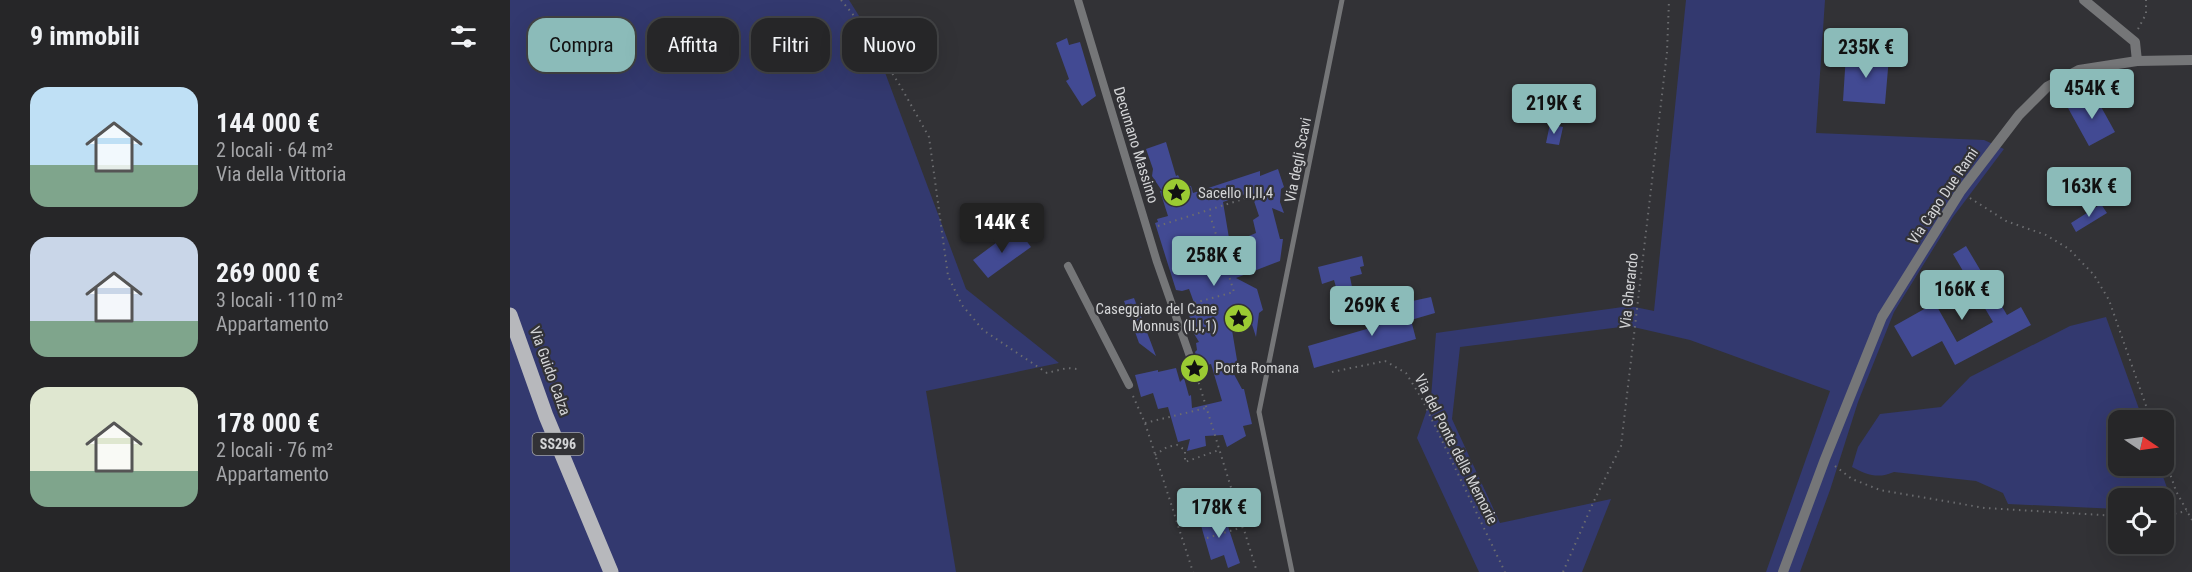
<!DOCTYPE html>
<html lang="it">
<head>
<meta charset="utf-8">
<style>
  body { margin:0; font-family:"Roboto Condensed",sans-serif; background:#2e2e30; color:#f1f3f6; height:100vh; display:flex; flex-direction:column; font-size:22px; white-space:nowrap }
  * { box-sizing:border-box; margin:0 }
  p { font-size:20px; color:#a4a5a8 }
  .icon { flex:none; width:33px; height:33px; fill:none; stroke:currentColor; stroke-width:2; stroke-linecap:round; stroke-linejoin:round }
  .map { position:relative; flex:1; overflow:hidden }
  .details { display:flex; flex-direction:column; background:#262628; width:510px }
  .details>* { flex:none }
  .banner { position:absolute; left:18px; top:18px; width:570px; height:54px; display:flex; gap:12px }
  .needle { width:39px; rotate:103deg }
  .controls { position:absolute; left:1598px; top:410px; display:grid; gap:12px }
  .controls a { display:grid; place-items:center; width:66px; height:66px; border-radius:12px; background:#262628; box-shadow:0 6px 24px #0002,0 0 0 2px #424345; font-size:30px }
  .price { position:absolute; translate:-50% -51px; padding:0 14px; border-radius:6px; background:#8bbbb9; color:#111; font-size:20px; line-height:39px; filter:drop-shadow(0 2px 3px #0008) }
  .price::after { content:''; position:absolute; left:50%; top:36px; width:18px; height:14px; margin-left:-9px; background:inherit; clip-path:polygon(0 0,100% 0,50% 100%) }
  .price.selected { background:#222; color:#fff }
  ul { padding:0; list-style:none }
  li { display:flex; align-items:center; gap:18px; height:150px; padding:0 30px }
  li span { display:grid; place-items:center; flex:none; width:168px; height:120px; border-radius:18px; color:#555 }
  li>.icon { margin-inline-start:auto }
  span .icon { width:72px; height:72px; fill:#fffc; stroke-width:1 }
  li b { font-size:26px }
  h2 { display:flex; justify-content:space-between; align-items:center; height:72px; padding:0 30px; font-size:26px }
  .pill { padding:0 21px; border-radius:18px; background:#262628; box-shadow:0 6px 24px #0002,0 0 0 2px #424345; font-size:21px; line-height:54px }
  .pill.selected { background:#8bbbb9; color:#111 }
  main { display:flex; flex:1; min-height:0 }
  .map>svg:first-child { display:block }
  .green { fill:#33396f }
  .building { fill:#424a93; fill-rule:evenodd }
  .lines { fill:none; stroke-linecap:round; stroke-linejoin:round }
  .path { stroke:#6b6c6f; stroke-width:2; stroke-dasharray:1.5 4.5; stroke-linecap:butt }
  .service { stroke:#757678; stroke-width:5 }
  .pedestrian { stroke:#757678; stroke-width:8 }
  .minor { stroke:#757678; stroke-width:10 }
  .primary { stroke:#b7b8bc; stroke-width:15 }
  .labels { text-anchor:middle; stroke-width:4.5; stroke-linejoin:round; paint-order:stroke }
  .shield { fill:#323236; stroke:#a3a4a7; stroke-width:1.5 }
  .shield-label { font-size:14px; font-weight:bold; fill:#d4d5d7 }
  .street-label { font-size:15px; fill:#d4d5d7; stroke:#323236 }
  .poi-label { font-size:15px; fill:#d4d5d7; stroke:#323236; text-anchor:start }
</style>
</head>
<body>
<main>
<section class="details">
<h2>9 immobili<svg class="icon" aria-label="filters" viewBox="0 0 24 24"><path d="M4 7h16M4 17h16"/><circle cx="9" cy="7" r="2"/><circle cx="15" cy="17" r="2"/></svg></h2>
<ul>
<li><span style="background:linear-gradient(#bfe0f5 65%,#7fa58c 0)"><svg class="icon" aria-label="home" viewBox="0 0 24 24"><path d="M3 11l9-7 9 7M6 9v11h12V9"/></svg></span><div><b>144 000 €</b><p>2 locali · 64 m²</p><p>Via della Vittoria</p></div></li>
<li><span style="background:linear-gradient(#c9d6e8 70%,#7fa58c 0)"><svg class="icon" aria-label="home" viewBox="0 0 24 24"><path d="M3 11l9-7 9 7M6 9v11h12V9"/></svg></span><div><b>269 000 €</b><p>3 locali · 110 m²</p><p>Appartamento</p></div></li>
<li><span style="background:linear-gradient(#dfe7d0 70%,#7fa58c 0)"><svg class="icon" aria-label="home" viewBox="0 0 24 24"><path d="M3 11l9-7 9 7M6 9v11h12V9"/></svg></span><div><b>178 000 €</b><p>2 locali · 76 m²</p><p>Appartamento</p></div></li>
</ul>
</section>
<div class="map">
<svg width="1682" height="572" viewBox="0 0 1682 572">
  <rect width="100%" height="100%" fill="#323236"/>
  <path class="green" d="M 0,0 L 339,0 L 361,35 L 456,289 L 549,363 L 416,391 L 446,572 L 0,572 Z
    M 1176,0 L 1315,0 L 1306,133 L 1474,140 L 1494,149 L 1443,217 L 1384,312 L 1348,402 L 1320,490 L 1290,572 L 1256,572 L 1320,391 L 1180,340 L 1119,326 L 950,347 L 942,419 L 990,523 L 1101,499 L 1072,572 L 969,572 L 907,438 L 921,398 L 926,333 L 1120,306 L 1144,311 Z
    M 1596,317 L 1633,420 L 1608,420 L 1608,465 L 1649,465 L 1663,505 L 1656,511 L 1653,511 L 1653,498 L 1608,498 L 1608,509 L 1498,504 L 1493,493 L 1466,481 L 1384,472 C 1368,479 1357,475 1342,467 L 1348,447 L 1370,414 L 1431,407 L 1460,377 L 1560,326 Z"/>
  <path class="building" d="M 557,38 L 559,45 L 570,42 L 586,96 L 572,106 L 556,81 L 559,79 L 546,43 Z
    M 1336,54 L 1379,57 L 1375,104 L 1333,101 Z
    M 1584,94 L 1605,132 L 1579,146 L 1558,108 Z
    M 1040,124 L 1053,127 L 1049,145 L 1036,143 Z
    M 656,142 L 666,176 L 668,175 L 673,185 L 681,186 L 683,193 L 750,171 L 750,176 L 768,169 L 774,187 L 771,189 L 770,202 L 774,213 L 762,208 L 770,239 L 773,239 L 770,261 L 726,278 L 747,289 L 753,310 L 749,313 L 746,337 L 739,315 L 722,330 L 727,360 L 726,363 L 719,365 L 732,389 L 734,389 L 742,424 L 733,426 L 736,436 L 717,447 L 713,435 L 695,436 L 696,446 L 677,451 L 680,439 L 668,442 L 658,407 L 648,409 L 643,393 L 631,397 L 625,375 L 648,370 L 648,372 L 666,368 L 670,382 L 674,378 L 679,396 L 681,395 L 682,408 L 712,401 L 701,364 L 690,367 L 685,352 L 687,350 L 686,343 L 689,342 L 683,332 L 679,314 L 681,313 L 680,310 L 686,308 L 679,289 L 672,291 L 666,290 L 645,223 L 648,222 L 647,219 L 658,216 L 650,191 L 652,191 L 642,176 L 643,169 L 636,149 ZM 741,192 L 749,216 L 743,220 L 746,233 L 720,244 L 713,202 Z
    M 1591,204 L 1597,213 L 1566,232 L 1561,223 Z
    M 510,232 L 521,247 L 478,278 L 463,260 L 498,234 L 502,238 Z
    M 1456,246 L 1497,315 L 1511,307 L 1521,325 L 1445,365 L 1432,341 L 1402,357 L 1384,326 L 1425,303 L 1447,342 L 1483,322 L 1443,254 Z
    M 852,256 L 854,266 L 850,267 L 852,274 L 840,277 L 845,302 L 831,305 L 824,280 L 812,284 L 808,267 Z
    M 921,297 L 925,313 L 901,320 L 906,339 L 804,368 L 798,346 L 898,317 L 893,303 Z
    M 624,298 L 646,356 L 629,343 L 614,301 Z
    M 714,514 L 730,563 L 718,568 L 714,555 L 701,560 L 688,515 L 698,519 Z"/>
  <g class="lines">
    <path class="path" d="M 331,0 L 350,23 L 391,87 L 419,137 L 438,276 L 452,305 L 473,330 L 537,373 L 557,368 L 567,369
      M 1628,29 L 1636,14 L 1636,0
      M 1460,198 L 1496,221 L 1536,235 L 1559,249 L 1584,275 L 1599,300 L 1641,420
      M 648,226 L 768,188
      M 673,306 L 724,292 L 699,212
      M 822,372 L 875,361 L 896,373 L 912,399 L 995,572
      M 687,377 L 747,572
      M 623,396 L 635,423 L 683,572
      M 635,423 L 696,408
      M 1653,453 L 1666,491 L 1682,520
      M 645,455 L 657,447 L 667,445 L 675,450 L 675,462 L 709,450
      M 1325,466 L 1342,479 L 1370,490 L 1475,508 L 1608,516
      M 1653,516 L 1677,511
      M 697,538 L 733,527
      M 1053,572 L 1083,503 L 1111,446 L 1157,52 L 1159,0"/>
    <path class="service" d="M 782,572 L 749,412 L 832,0"/>
    <path class="pedestrian" d="M 568,0 L 647,262 L 684,368
      M 558,266 L 619,385"/>
    <path class="minor" d="M 1574,0 L 1625,42 L 1627,61
      M 1273,572 L 1315,459 L 1372,317 L 1450,192 L 1509,115 L 1537,87 L 1569,70 L 1627,61 L 1682,60"/>
    <path class="primary" d="M 0,315 L 36,416 L 101,572"/>
  </g>
  <defs>
    <symbol id="sight-disc" viewBox="-11 -11 22 22"><circle r="9.5" fill="#9bcb33" stroke="#323236"/><path d="M0-6L1.8-2.2L6-1.7L2.9 1.2L3.7 5.4L0 3.3L-3.7 5.4L-2.9 1.2L-6-1.7L-1.8-2.2Z" fill="#111"/></symbol>
  </defs>
  <g fill-rule="evenodd">
    <use href="#sight-disc" x="650" y="176" width="33" height="33"/>
    <use href="#sight-disc" x="712" y="302" width="33" height="33"/>
    <use href="#sight-disc" x="668" y="352" width="33" height="33"/>
  </g>
  <g class="labels">
    <rect class="shield" x="22.5" y="433" width="51" height="22" rx="4.5"/>
    <g class="shield-label">
      <text x="48" y="449">SS296</text>
    </g>
    <g class="street-label">
      <text transform="translate(626 145) rotate(73)" y="5">Decumano Massimo</text>
      <text transform="translate(788 160) rotate(-79)" y="5">Via degli Scavi</text>
      <text transform="translate(1433 196) rotate(-56)" y="5">Via Capo Due Rami</text>
      <text transform="translate(1119 291) rotate(-84)" y="5">Via Gherardo</text>
      <text transform="translate(40 371) rotate(70)" y="5">Via Guido Calza</text>
      <text transform="translate(946 449) rotate(63)" y="5">Via del Ponte delle Memorie</text>
    </g>
    <g class="poi-label">
      <text x="688" y="198">Sacello II,II,4</text>
      <text x="707" y="314" text-anchor="end">Caseggiato del Cane<tspan x="707" dy="17">Monnus (II,I,1)</tspan></text>
      <text x="705" y="373">Porta Romana</text>
    </g>
  </g>
</svg>
<div class="controls">
<a><svg class="needle" viewBox="-14 -14 28 28"><path d="M0-13l5 13h-10z" fill="#e53935"/><path d="M0 13l5-13h-10z" fill="#a4a5a8"/></svg></a>
<a><svg class="icon" aria-label="locate" viewBox="0 0 24 24"><circle cx="12" cy="12" r="6"/><path d="M12 2v4M12 18v4M2 12h4M18 12h4"/></svg></a>
</div>
<b class="price" style="left:1356px;top:79px">235K €</b>
<b class="price" style="left:1582px;top:120px">454K €</b>
<b class="price" style="left:1044px;top:135px">219K €</b>
<b class="price" style="left:1579px;top:218px">163K €</b>
<b class="price selected" style="left:492px;top:254px">144K €</b>
<b class="price" style="left:704px;top:287px">258K €</b>
<b class="price" style="left:1452px;top:321px">166K €</b>
<b class="price" style="left:862px;top:337px">269K €</b>
<b class="price" style="left:709px;top:539px">178K €</b>
<div class="banner">
<a class="pill selected">Compra</a>
<a class="pill">Affitta</a>
<a class="pill">Filtri</a>
<a class="pill">Nuovo</a>
</div>
</div>
</main>
</body>
</html>
